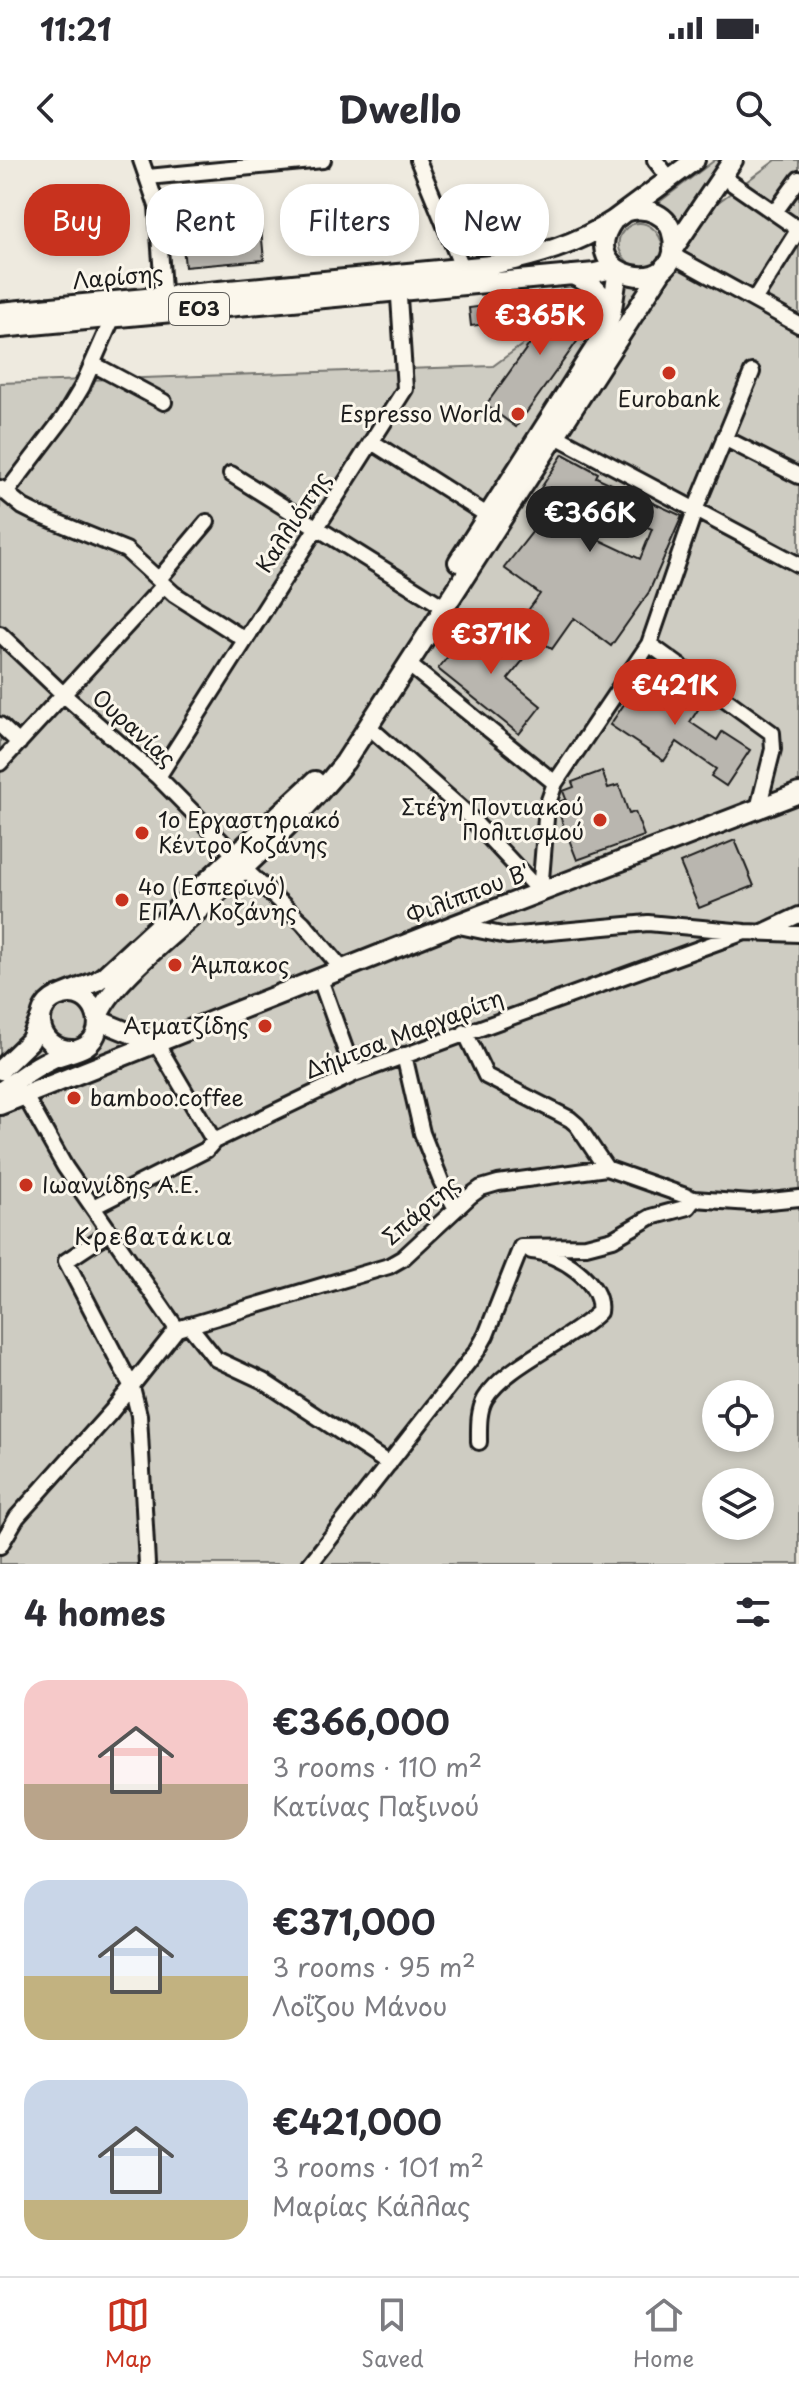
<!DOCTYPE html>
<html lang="en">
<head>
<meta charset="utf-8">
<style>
  body { margin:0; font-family:"Playpen Sans",sans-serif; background:#f7f7f7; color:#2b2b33; height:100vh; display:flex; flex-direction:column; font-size:30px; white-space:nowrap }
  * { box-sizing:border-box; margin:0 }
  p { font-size:26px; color:#7c7c81 }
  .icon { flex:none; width:44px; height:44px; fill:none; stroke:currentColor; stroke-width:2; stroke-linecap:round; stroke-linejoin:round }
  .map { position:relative; height:1404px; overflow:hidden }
  .panel { display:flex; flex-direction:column; background:#fff; flex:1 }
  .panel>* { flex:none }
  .hud { position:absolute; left:24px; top:24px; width:752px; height:72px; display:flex; gap:16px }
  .buttons { position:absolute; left:702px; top:1220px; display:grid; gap:16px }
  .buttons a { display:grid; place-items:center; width:72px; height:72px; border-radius:50%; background:#fff; box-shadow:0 4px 12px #0003; font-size:40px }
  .price { position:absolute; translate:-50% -68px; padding:0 18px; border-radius:28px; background:#c8321e; color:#fff; font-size:26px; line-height:52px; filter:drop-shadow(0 2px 4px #0008) }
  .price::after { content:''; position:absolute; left:50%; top:48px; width:24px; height:18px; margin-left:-12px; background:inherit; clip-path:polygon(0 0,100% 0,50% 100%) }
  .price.current { background:#222; color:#fff }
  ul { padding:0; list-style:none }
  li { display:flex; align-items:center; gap:24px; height:200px; padding:0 24px }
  li span { display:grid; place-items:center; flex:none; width:224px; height:160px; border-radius:24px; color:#555 }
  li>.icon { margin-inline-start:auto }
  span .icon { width:96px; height:96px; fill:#fffc; stroke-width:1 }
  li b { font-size:34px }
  h2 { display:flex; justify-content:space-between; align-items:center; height:96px; padding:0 24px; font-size:34px }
  .chip { padding:0 28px; border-radius:32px; background:#fff; box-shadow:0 4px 12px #0003; font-size:28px; line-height:72px }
  .chip.current { background:#c8321e; color:#fff }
  .status { display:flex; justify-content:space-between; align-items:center; height:56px; padding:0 40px; background:#fff; direction:ltr }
  .status svg { height:22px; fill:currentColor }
  header { display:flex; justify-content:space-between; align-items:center; height:104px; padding:0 24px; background:#fff; font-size:36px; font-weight:700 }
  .dock { display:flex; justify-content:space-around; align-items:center; height:112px; border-top:2px solid #e1e1e2; background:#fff; font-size:22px; color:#7c7c81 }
  .dock a { display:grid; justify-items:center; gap:4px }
  .dock .current { color:#c8321e }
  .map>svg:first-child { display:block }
  .green { fill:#ceccc2; stroke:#75746f; stroke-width:2; fill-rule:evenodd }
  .building { fill:#b9b6af; stroke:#1c1c1c; stroke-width:2; fill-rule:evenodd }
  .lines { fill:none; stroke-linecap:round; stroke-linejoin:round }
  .minor-casing { stroke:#1c1c1c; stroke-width:20 }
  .major-casing { stroke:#1c1c1c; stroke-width:24 }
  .minor { stroke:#fbf7ec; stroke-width:14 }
  .major { stroke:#fbf7ec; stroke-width:18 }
  .poi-dot { fill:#c8321e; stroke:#fbf7ec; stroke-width:3 }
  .labels { text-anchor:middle; stroke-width:6; stroke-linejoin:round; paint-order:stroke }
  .shield { fill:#fbf7ec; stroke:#5f5e5a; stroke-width:2 }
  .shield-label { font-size:20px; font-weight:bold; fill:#1c1c1c }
  .street-label { font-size:22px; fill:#1c1c1c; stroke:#fbf7ec }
  .poi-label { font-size:22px; fill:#1c1c1c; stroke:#fbf7ec; text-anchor:start }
  .neighbourhood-label { font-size:24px; letter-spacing:2px; fill:#1c1c1c; stroke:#fbf7ec }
</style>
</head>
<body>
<div class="status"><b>11:21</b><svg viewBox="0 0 49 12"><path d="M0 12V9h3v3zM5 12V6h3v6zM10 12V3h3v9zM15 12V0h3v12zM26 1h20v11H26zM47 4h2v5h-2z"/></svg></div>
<header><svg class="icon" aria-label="back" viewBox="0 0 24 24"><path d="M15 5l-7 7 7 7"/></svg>Dwello<svg class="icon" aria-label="search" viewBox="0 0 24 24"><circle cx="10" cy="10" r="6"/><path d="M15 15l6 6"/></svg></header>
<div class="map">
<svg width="799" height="1404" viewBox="0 0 799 1404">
  <rect width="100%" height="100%" fill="#eeeadf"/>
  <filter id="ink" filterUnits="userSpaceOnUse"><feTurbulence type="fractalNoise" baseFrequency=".0125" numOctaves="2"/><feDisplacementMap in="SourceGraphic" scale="16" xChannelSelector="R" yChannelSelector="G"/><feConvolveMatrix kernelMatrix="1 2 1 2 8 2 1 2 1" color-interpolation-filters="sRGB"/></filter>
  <g filter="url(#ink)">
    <path class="green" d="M 715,0 L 723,0 L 679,63 L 670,52 L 658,43 Z
      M 776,0 L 799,0 L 799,1404 L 0,1404 L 0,223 L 493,206 L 632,105 C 594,78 647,39 662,83 ZM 716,1234 L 760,1234 L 760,1278 L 716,1278 ZM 716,1322 L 760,1322 L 760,1366 L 716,1366 Z"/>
    <path class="building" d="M 260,58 L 264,100 L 185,107 L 181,65 Z
      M 551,132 L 562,141 L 566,135 L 585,148 L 580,155 L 591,162 L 516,267 L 486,245 L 541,168 L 530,160 Z
      M 492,145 L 495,163 L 471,166 L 469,148 Z
      M 563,294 L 598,313 L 596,317 L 682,356 L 649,432 L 611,486 L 574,458 L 552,489 L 518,464 L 540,434 L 504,408 L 547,353 L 530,345 ZM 585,340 L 652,369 L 640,399 L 572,367 Z
      M 477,460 L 525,498 L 508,519 L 541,546 L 519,574 L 438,509 Z
      M 648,509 L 701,545 L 690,562 L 717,580 L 722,572 L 750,590 L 726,626 L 711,616 L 716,609 L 677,582 L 664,601 L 610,565 Z
      M 602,611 L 608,628 L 619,625 L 629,654 L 635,652 L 644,676 L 577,700 L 557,648 L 559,642 L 566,639 L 563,631 L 574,627 L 572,622 Z
      M 735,680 L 754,726 L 699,748 L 680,703 Z"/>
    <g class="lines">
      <defs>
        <path id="minor" d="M 141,0 L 157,46 L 164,144
          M 418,0 L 466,117
          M 655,0 L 670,19
          M 148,17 L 323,0
          M 723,17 L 794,66 L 797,72 L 754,140
          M 775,52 L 799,19
          M 672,95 L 799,165
          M 93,204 L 164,242
          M 550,270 L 556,276 L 799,405
          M 724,278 L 799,316
          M 372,282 L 487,355
          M 231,314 L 444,447
          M 0,328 L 23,347 L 37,354 L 126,390 L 174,434 L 244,479
          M 6,333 L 64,257 L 82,227 L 113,157
          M 159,419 L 207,362
          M 0,474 L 64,535 L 158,617 L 236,696
          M 649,484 L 772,573 L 773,589 L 758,649
          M 408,504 L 555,623
          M 0,565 L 19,583
          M 368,566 L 464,651 L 540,732
          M 0,603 L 164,425
          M 158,617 L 405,229 L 398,122
          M 243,708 L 303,763 L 343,810
          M 540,732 L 547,646 L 555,623 L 649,484 L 695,350 L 752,212
          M 454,765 L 507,776 L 648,763 L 745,772 L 799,774
          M 765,771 L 799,755
          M 320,819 L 354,914
          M 465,872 L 486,916 L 570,959 L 577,965 L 606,1008
          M 157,884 L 214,981
          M 404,895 L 422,973 L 441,1021 L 455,1047
          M 24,934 L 65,1007 L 177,1169
          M 93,1047 L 206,990 L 214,981 L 354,914 L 745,772
          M 110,1072 L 66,1101 L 132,1227 L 139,1255 L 147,1404
          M 189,1165 L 216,1199 L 263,1221 L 389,1304
          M 177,1169 L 389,1106 L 403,1098 L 470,1036 L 481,1028 L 498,1023 L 606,1008 L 694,1039 L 751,1043 L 799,1038
          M 479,1282 C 479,1268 478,1252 485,1239 C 504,1206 571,1180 599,1152 C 604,1122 558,1092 531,1091
          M 0,1386 L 17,1357 L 111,1252 L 177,1169
          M 310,1404 L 477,1191 L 486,1175 L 521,1087 L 586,1086 L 613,1079 L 651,1057 L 688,1047 L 694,1039"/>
        <path id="major" d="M 625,52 C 646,45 670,54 673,78 C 683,142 571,118 614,60 L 695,0
          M 673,89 L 733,0
          M 572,115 C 591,123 605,133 610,154
          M 0,152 L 491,105 C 536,96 576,85 614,60
          M 0,168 L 595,113 L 616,108
          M 458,402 L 600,180 L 611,155 L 618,110
          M 62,835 L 97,821 L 104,816 L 315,621
          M 98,858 C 106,826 173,775 198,751 C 249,703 301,657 345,602 L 665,106
          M 98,860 L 157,884
          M 0,910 L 30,881 L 41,857
          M 0,932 C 16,920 32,908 51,899 C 62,894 76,892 86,886 C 111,869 93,827 63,835 C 28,843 37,891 73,890
          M 0,945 L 454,765 L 799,633"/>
      </defs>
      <use href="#minor" class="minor-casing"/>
      <use href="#major" class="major-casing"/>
      <use href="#minor" class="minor"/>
      <use href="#major" class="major"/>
    </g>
  </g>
  <g class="poi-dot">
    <circle cx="669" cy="213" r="8"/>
    <circle cx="518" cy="254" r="8"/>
    <circle cx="600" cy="660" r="8"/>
    <circle cx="142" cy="673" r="8"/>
    <circle cx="122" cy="740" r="8"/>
    <circle cx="175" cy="805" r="8"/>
    <circle cx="265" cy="866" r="8"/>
    <circle cx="74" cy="938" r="8"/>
    <circle cx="26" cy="1025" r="8"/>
  </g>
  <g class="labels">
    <rect class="shield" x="169" y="133" width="60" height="32" rx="6"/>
    <g class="shield-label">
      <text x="199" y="156">ΕΟ3</text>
    </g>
    <g class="street-label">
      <text transform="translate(118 117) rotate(-5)" y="8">Λαρίσης</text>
      <text transform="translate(293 362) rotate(-57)" y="8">Καλλιόπης</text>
      <text transform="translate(134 568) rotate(42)" y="8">Ουρανίας</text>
      <text transform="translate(468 734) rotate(-21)" y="8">Φιλίππου Β'</text>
      <text transform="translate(404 874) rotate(-21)" y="8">Δήμτσα Μαργαρίτη</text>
      <text transform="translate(421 1050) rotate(-41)" y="8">Σπάρτης</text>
    </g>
    <g class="poi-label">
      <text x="669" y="247" text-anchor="middle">Eurobank</text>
      <text x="502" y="262" text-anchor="end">Espresso World</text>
      <text x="584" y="655" text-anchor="end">Στέγη Ποντιακού<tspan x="584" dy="25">Πολιτισμού</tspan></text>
      <text x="158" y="668">1ο Εργαστηριακό<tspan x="158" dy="25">Κέντρο Κοζάνης</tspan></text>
      <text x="138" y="735">4ο (Εσπερινό)<tspan x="138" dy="25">ΕΠΑΛ Κοζάνης</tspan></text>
      <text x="191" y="813">Άμπακος</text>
      <text x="249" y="874" text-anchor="end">Ατματζίδης</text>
      <text x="90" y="946">bamboo.coffee</text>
      <text x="42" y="1033">Ιωαννίδης Α.Ε.</text>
    </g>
    <g class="neighbourhood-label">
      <text x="154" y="1085">Κρεβατάκια</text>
    </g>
  </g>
</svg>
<div class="buttons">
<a><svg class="icon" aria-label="locate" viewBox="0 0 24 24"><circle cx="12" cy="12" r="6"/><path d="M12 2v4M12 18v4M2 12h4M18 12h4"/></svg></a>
<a><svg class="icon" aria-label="layers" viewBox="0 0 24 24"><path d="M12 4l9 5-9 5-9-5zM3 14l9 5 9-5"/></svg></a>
</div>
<b class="price" style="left:540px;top:197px">€365K</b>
<b class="price current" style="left:590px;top:394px">€366K</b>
<b class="price" style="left:491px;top:516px">€371K</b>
<b class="price" style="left:675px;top:567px">€421K</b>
<div class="hud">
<a class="chip current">Buy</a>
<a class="chip">Rent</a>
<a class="chip">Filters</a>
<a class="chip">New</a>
</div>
</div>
<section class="panel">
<h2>4 homes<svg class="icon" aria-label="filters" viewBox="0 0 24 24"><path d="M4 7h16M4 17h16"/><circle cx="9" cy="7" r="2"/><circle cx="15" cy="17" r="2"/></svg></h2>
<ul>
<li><span style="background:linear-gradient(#f6c9c9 65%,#b9a48a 0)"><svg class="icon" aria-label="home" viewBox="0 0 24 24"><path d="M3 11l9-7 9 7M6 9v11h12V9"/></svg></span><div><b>€366,000</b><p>3 rooms · 110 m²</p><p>Κατίνας Παξινού</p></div></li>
<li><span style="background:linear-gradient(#c9d6e8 60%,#c2b280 0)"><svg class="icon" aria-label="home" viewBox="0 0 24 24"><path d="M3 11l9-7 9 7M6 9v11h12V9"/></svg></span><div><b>€371,000</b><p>3 rooms · 95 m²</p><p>Λοΐζου Μάνου</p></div></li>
<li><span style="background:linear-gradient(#c9d6e8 75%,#c2b280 0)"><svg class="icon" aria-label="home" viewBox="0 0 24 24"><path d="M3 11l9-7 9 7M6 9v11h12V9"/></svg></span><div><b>€421,000</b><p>3 rooms · 101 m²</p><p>Μαρίας Κάλλας</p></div></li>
</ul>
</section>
<nav class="dock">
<a class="current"><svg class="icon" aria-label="map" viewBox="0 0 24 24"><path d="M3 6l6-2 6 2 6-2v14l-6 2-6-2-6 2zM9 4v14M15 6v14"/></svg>Map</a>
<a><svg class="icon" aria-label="saved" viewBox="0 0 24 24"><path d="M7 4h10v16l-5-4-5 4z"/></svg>Saved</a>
<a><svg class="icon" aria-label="home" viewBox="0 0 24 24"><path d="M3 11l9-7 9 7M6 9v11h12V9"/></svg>Home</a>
</nav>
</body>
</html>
